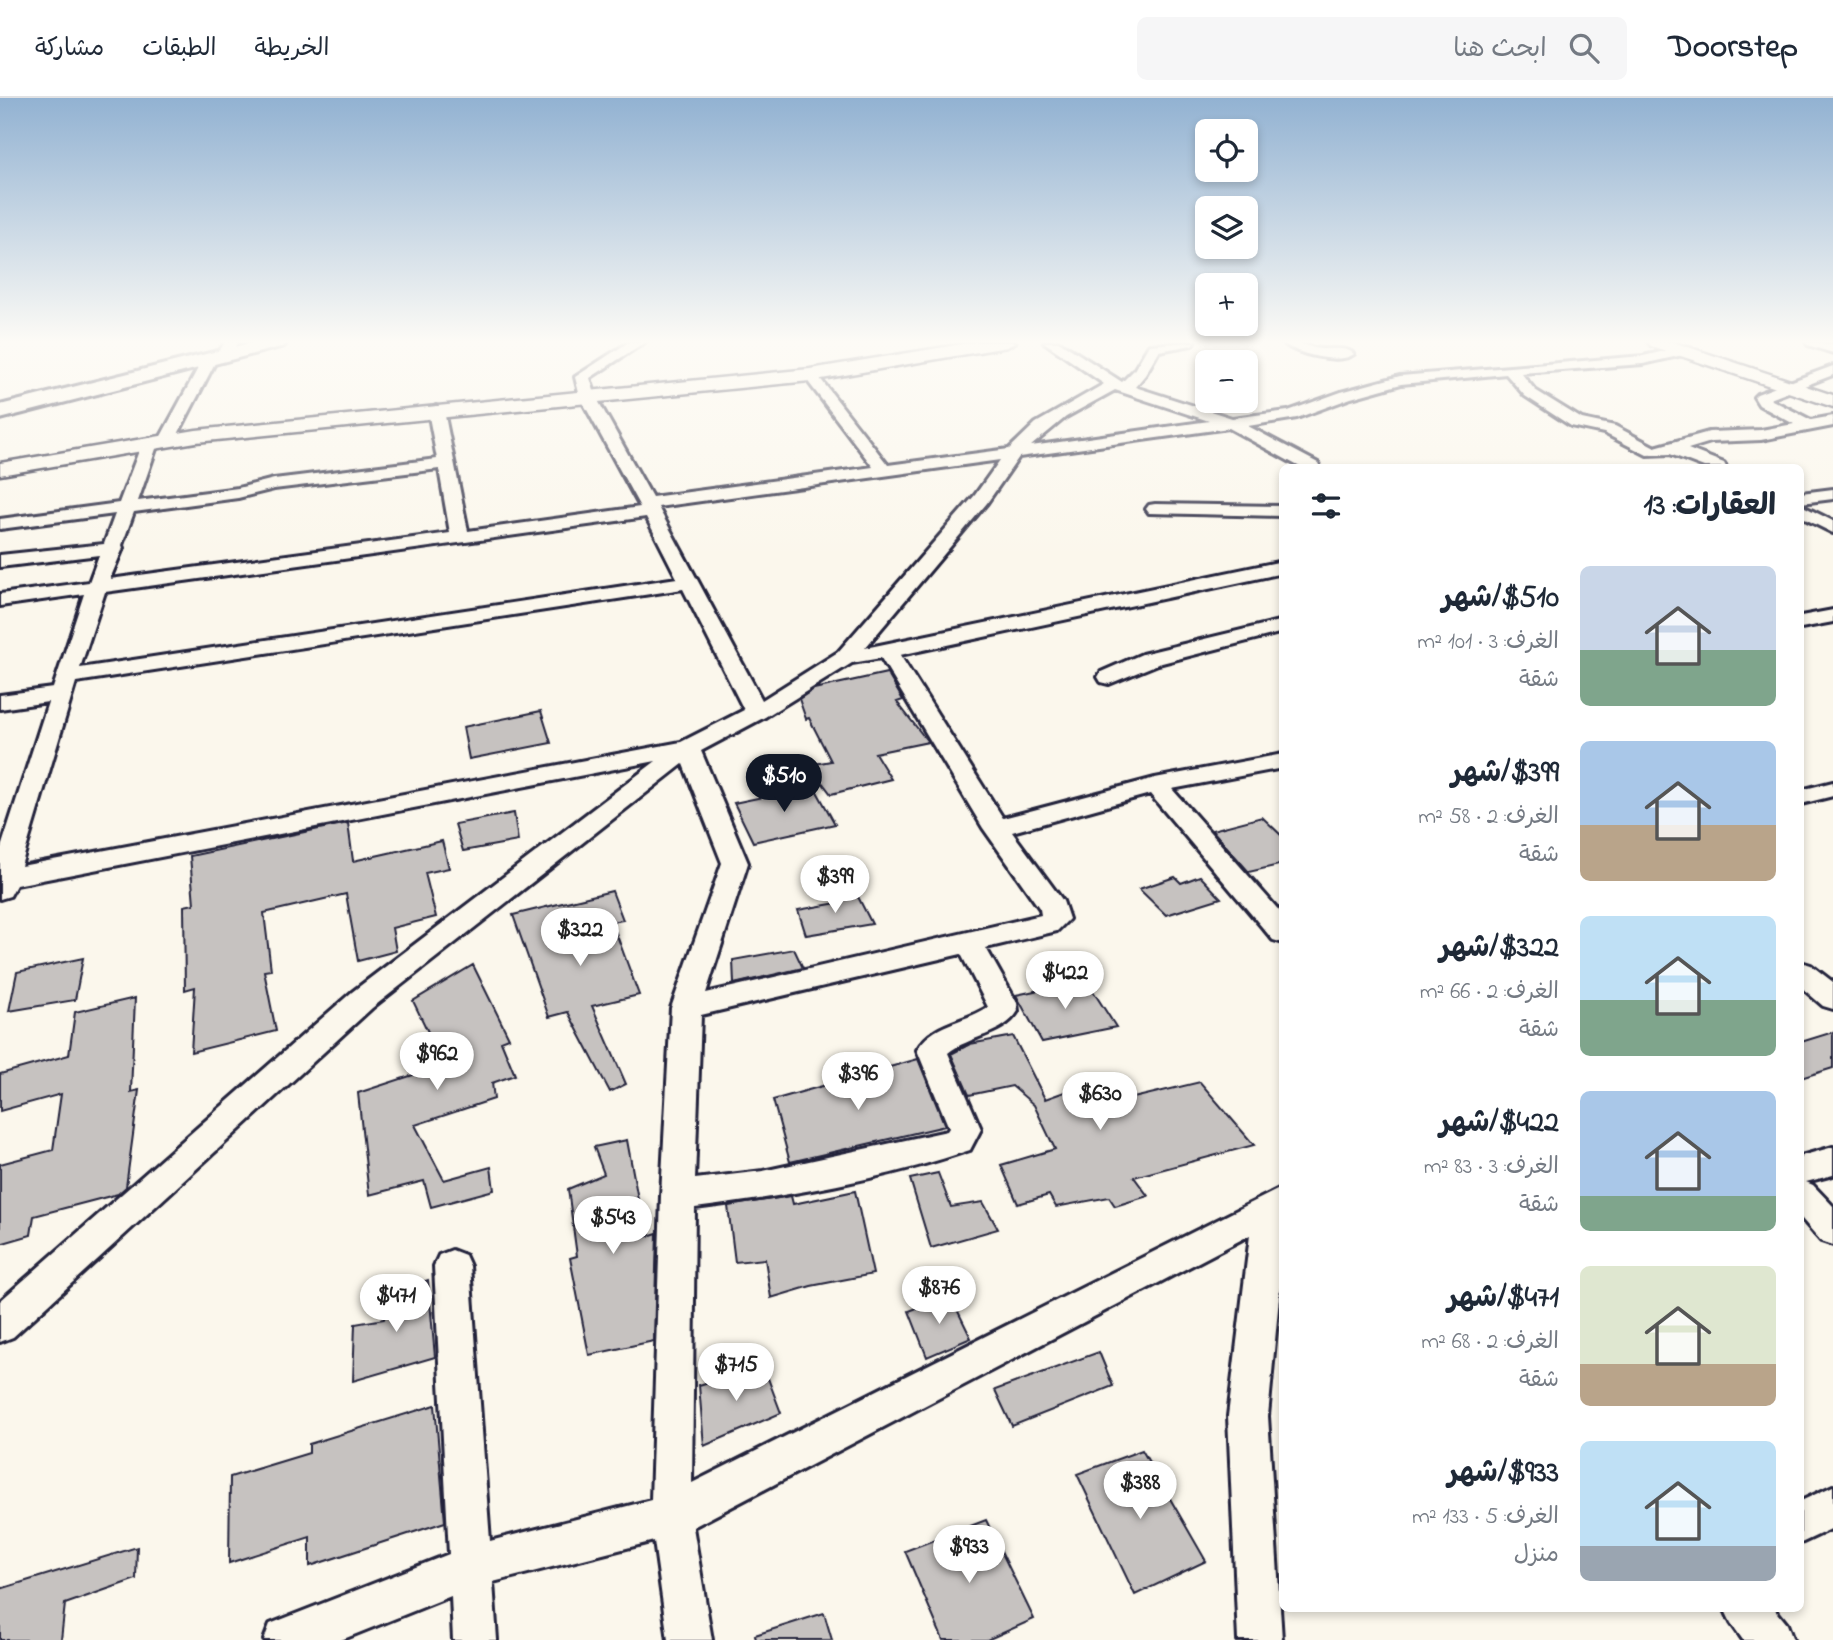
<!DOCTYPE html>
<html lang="ar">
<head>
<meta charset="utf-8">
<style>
  body { margin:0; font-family:"Indie Flower","Playpen Sans Arabic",sans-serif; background:#f6f6f7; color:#1f2937; direction:rtl; height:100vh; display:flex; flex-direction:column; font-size:26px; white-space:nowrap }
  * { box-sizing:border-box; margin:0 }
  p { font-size:23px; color:#747a83 }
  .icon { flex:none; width:38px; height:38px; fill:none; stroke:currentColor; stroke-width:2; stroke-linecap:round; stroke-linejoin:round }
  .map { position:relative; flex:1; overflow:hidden; direction:ltr }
  .details { position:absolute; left:1279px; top:366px; width:525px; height:1148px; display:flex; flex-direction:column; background:#fff; border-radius:10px; box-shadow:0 4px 10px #0003; direction:rtl }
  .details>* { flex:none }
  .fabs { position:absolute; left:1195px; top:21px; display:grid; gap:14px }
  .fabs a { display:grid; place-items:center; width:63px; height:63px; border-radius:10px; background:#fff; box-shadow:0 4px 10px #0003; font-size:35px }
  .price { position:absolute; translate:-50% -60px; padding:0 16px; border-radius:24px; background:#fff; color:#222; font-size:23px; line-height:46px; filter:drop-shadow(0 2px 4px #0008) }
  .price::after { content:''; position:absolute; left:50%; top:42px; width:21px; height:16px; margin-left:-10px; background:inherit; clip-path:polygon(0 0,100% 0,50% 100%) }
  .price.selected { background:#111827; color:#fff }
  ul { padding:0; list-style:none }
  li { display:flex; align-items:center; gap:21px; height:175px; padding:0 28px }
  li span { display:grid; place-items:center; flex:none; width:196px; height:140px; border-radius:10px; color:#555 }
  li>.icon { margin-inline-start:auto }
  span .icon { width:84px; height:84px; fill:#fffc; stroke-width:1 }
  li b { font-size:30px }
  h2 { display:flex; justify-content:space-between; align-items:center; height:84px; padding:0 28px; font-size:30px }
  header { display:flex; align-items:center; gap:42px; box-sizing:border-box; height:98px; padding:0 35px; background:#fff; border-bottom:2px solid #e0e1e3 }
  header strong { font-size:33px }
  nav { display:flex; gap:38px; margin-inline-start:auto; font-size:24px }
  .search { width:490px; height:63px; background:#f6f6f7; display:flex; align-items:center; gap:18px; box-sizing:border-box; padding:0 24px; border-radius:10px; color:#747a83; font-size:26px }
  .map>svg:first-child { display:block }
  .building { fill:#c6c2c0; stroke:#22223b; stroke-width:2 }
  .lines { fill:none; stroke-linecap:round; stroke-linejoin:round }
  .minor-casing { stroke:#22223b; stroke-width:6 }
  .tertiary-casing { stroke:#22223b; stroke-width:5 }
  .primary-casing { stroke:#22223b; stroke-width:6 }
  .minor { fill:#fbf7ec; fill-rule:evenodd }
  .tertiary { fill:#fbf7ec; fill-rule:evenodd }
  .primary { fill:#fbf7ec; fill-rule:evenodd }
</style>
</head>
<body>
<header>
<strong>Doorstep</strong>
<div class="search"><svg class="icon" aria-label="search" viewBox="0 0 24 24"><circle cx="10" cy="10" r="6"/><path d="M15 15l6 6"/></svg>ابحث هنا</div>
<nav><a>الخريطة</a><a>الطبقات</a><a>مشاركة</a></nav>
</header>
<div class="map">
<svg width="1833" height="1542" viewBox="0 0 1833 1542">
  <rect width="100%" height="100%" fill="#fbf7ec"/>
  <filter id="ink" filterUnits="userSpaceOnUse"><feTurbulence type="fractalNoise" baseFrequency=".0143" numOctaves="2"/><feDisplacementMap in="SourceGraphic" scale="14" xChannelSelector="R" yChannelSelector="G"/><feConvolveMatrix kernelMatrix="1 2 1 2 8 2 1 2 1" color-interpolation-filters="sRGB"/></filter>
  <g filter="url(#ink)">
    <path class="building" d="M 887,575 L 903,602 L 897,604 L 928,644 L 875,655 L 891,681 L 831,696 L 809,667 L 831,663 L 809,620 L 806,621 L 799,601 L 814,591 Z
      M 541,613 L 551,645 L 469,661 L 463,629 Z
      M 814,688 L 835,726 L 753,744 L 734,705 Z
      M 514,715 L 518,743 L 463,753 L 455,726 Z
      M 1262,719 L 1283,739 L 1283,766 L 1249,774 L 1212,732 Z
      M 348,725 L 353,763 L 442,743 L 449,770 L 425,775 L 436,819 L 392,830 L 396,853 L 358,863 L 346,796 L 264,815 L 271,872 L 264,873 L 276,933 L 191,954 L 195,889 L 185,892 L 184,808 L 194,806 L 190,758 Z
      M 1200,778 L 1221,800 L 1166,817 L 1139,791 L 1175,779 L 1181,785 Z
      M 854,791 L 872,826 L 806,837 L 798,812 L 837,805 L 833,795 Z
      M 612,793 L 623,822 L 612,824 L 639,897 L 592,908 L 626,986 L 610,994 L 568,914 L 549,919 L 513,817 Z
      M 794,851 L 803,870 L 734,886 L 733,862 Z
      M 83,860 L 75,902 L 9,913 L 17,874 Z
      M 473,867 L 509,940 L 501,943 L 515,977 L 492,985 L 494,1001 L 415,1027 L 444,1082 L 491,1069 L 494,1092 L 431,1109 L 424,1083 L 369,1097 L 358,995 L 444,967 L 413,903 Z
      M 1086,882 L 1116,929 L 1042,944 L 1016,897 Z
      M 135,900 L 131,994 L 139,992 L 126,1089 L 118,1096 L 34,1118 L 31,1137 L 0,1146 L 0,1066 L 53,1052 L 61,996 L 0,1013 L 0,976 L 69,957 L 75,914 Z
      M 1833,934 L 1833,970 L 1801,980 L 1801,944 Z
      M 1013,938 L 1045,1001 L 1073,991 L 1087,1011 L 1200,984 L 1254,1047 L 1134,1079 L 1148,1098 L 1115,1108 L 1109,1099 L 1056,1109 L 1049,1097 L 1018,1106 L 1001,1067 L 1055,1051 L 1034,1007 L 1012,988 L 969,997 L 951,956 L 970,946 Z
      M 918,961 L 945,1028 L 790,1064 L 773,1002 Z
      M 627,1042 L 645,1139 L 657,1135 L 654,1243 L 589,1257 L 570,1160 L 577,1158 L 568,1091 L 604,1076 L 594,1049 Z
      M 938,1075 L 951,1109 L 983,1104 L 998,1131 L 931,1150 L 910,1081 Z
      M 855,1093 L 873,1176 L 811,1188 L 771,1200 L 765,1161 L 735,1164 L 728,1108 L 791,1098 L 793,1106 Z
      M 428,1182 L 435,1259 L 353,1283 L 355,1226 L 384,1221 L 387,1196 Z
      M 950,1197 L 971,1240 L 927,1259 L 909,1213 Z
      M 1099,1254 L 1113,1288 L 1012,1328 L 995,1292 Z
      M 763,1267 L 781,1315 L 704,1348 L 699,1287 Z
      M 435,1307 L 445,1424 L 310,1468 L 310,1439 L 229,1465 L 230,1379 L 309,1355 L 309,1346 Z
      M 1142,1352 L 1206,1463 L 1135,1497 L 1077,1376 Z
      M 986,1422 L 1034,1521 L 987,1542 L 943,1542 L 905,1453 Z
      M 137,1449 L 136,1481 L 65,1506 L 61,1542 L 0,1542 L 0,1491 Z
      M 824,1515 L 832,1542 L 756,1542 L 755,1537 Z"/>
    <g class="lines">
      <defs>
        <path id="minor" d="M 225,244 L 239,244 L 229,260 L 224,261 L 217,257 Z
          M 629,244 L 645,244 L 590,280 L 596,299 L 652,399 L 873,369 L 803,277 L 810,273 L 815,274 L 888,367 L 1009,351 L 1036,325 L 1104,286 L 1044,244 L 1060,244 L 1122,284 L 1134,272 L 1149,247 L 1194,244 L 1192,247 L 1159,253 L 1145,277 L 1135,289 L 1232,320 L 1288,313 L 1341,294 L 1400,278 L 1643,258 L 1686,248 L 1691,249 L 1691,255 L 1643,266 L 1521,275 L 1535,292 L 1582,321 L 1615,328 L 1655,349 L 1709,334 L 1761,332 L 1794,326 L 1759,307 L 1754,299 L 1757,296 L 1833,268 L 1833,277 L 1770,301 L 1811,322 L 1833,318 L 1833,328 L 1761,342 L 1711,344 L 1688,351 L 1724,365 L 1726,369 L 1704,369 L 1670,356 L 1647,357 L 1604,335 L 1571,328 L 1525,298 L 1506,276 L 1401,286 L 1351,300 L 1297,320 L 1248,328 L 1318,365 L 1320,369 L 1300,369 L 1229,330 L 1019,359 L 987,405 L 865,550 L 1283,463 L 1283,475 L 900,557 L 1003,720 L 1155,680 L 1283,656 L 1283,670 L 1172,691 L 1283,817 L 1283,845 L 1273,842 L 1150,696 L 1012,734 L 1063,803 L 1069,821 L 1057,833 L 986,850 L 1017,905 L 1018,913 C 1004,937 969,938 948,955 L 981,1031 L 970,1052 C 882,1082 787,1098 695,1110 L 692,1385 L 1283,1089 L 1283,1157 L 1268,1318 L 1282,1542 L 1238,1542 L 1228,1318 L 1250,1137 L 693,1429 L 712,1542 L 668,1542 L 654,1443 L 493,1484 L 497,1542 L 453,1542 L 451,1498 L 341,1542 L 264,1542 L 270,1526 L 449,1456 L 434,1168 L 439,1157 L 452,1152 L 465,1157 L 470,1168 L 490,1443 L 651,1402 L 661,1098 L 671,910 L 722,765 L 683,666 L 372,910 L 13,1239 L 0,1244 L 0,1203 L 352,894 L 656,663 L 16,787 L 10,798 L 0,801 L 0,753 L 48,604 L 0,611 L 0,597 L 53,590 L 84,496 L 0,508 L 0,496 L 89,484 L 99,457 L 0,469 L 0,457 L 104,446 L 115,416 L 0,431 L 0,421 L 119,405 L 142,345 L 150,340 L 158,345 L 138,403 L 238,390 L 274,381 L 437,361 L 428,313 L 436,308 L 444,313 L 468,433 L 640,409 L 580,299 L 575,279 ZM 1115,292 L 1209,323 L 1031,348 L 1066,319 ZM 1000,362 L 975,397 L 838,554 L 762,602 L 658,409 ZM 439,371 L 450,435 L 110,481 L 123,450 L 122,447 L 134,414 L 238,400 L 274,391 ZM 646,419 L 677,480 L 80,570 L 105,494 ZM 683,491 L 744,612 L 681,644 L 21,768 L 76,584 ZM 881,560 L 983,730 L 1040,811 L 1041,817 L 706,895 L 748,765 L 701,653 L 765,619 L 852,565 ZM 961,856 L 988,909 C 964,925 932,925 917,952 L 949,1030 L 947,1033 L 763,1073 L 695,1081 L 701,917 Z
          M 1282,244 C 1295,243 1303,247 1315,250 C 1328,253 1344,247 1354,256 C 1340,267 1295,256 1282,244 Z
          M 1806,244 L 1833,246 L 1833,255 L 1808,247 Z
          M 210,257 L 217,261 L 175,342 L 167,347 L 161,345 L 159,342 L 203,261 Z
          M 1833,391 L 1833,401 L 1801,405 L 1801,395 Z
          M 1155,406 L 1283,408 L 1283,418 L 1149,415 L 1146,411 L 1149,407 Z
          M 1801,407 L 1833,423 L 1833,435 L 1801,419 Z
          M 1833,512 L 1833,524 L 1801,530 L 1801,518 Z
          M 1283,522 L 1283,534 L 1158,566 L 1109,586 L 1101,584 L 1098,579 L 1101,574 L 1142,556 Z
          M 1833,684 L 1833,698 L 1801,706 L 1801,692 Z
          M 1801,864 L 1811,867 L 1833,884 L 1833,911 L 1823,908 L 1801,889 Z
          M 1833,1049 L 1833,1077 L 1806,1084 L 1813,1087 L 1833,1108 L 1833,1147 L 1821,1143 L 1801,1120 L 1801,1058 Z
          M 1833,1388 L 1833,1430 L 1801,1445 L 1801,1403 Z
          M 1724,1510 L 1774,1510 L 1787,1526 L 1793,1542 L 1743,1542 L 1731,1525 Z"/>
        <path id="tertiary" d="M 975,244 L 1016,244 L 1007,249 L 810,283 L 196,344 L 0,377 L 0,365 L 196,332 L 810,271 Z
          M 1648,244 L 1673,244 L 1833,297 L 1833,309 L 1651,248 Z"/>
        <path id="primary" d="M 254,244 L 287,244 L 284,248 L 0,321 L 0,307 Z"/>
      </defs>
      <use href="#minor" class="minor-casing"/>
      <use href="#tertiary" class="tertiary-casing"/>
      <use href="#primary" class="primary-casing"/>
      <use href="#minor" class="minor"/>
      <use href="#tertiary" class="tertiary"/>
      <use href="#primary" class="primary"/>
    </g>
  </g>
  <linearGradient id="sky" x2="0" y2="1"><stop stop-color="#92b2d2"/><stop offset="0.53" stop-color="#fdfbf6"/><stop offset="1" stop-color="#fdfbf6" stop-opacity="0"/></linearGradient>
  <rect width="1833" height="460" fill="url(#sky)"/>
</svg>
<div class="fabs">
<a><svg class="icon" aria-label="locate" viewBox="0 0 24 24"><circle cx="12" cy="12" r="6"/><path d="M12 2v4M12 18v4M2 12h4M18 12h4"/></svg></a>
<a><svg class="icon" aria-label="layers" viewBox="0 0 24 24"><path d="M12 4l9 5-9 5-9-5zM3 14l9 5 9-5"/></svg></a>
<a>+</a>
<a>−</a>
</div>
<b class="price selected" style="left:784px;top:716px">$510</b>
<b class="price" style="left:835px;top:817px">$399</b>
<b class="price" style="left:580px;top:870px">$322</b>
<b class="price" style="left:1065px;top:913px">$422</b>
<b class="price" style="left:437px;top:994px">$962</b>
<b class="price" style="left:858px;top:1014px">$396</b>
<b class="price" style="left:1100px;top:1034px">$630</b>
<b class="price" style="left:613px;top:1158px">$543</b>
<b class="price" style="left:939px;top:1228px">$876</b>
<b class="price" style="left:396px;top:1236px">$471</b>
<b class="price" style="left:736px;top:1305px">$715</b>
<b class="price" style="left:1140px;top:1423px">$388</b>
<b class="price" style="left:969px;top:1487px">$933</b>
<section class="details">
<h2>العقارات: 13<svg class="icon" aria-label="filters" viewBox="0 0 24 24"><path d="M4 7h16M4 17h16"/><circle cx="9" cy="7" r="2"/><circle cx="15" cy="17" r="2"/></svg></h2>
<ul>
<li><span style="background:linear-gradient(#c9d6e8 60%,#7fa58c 0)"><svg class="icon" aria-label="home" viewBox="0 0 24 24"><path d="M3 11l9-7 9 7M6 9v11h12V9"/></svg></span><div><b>$510/شهر</b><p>الغرف: 3 · 101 m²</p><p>شقة</p></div></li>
<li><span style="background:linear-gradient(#a9c7e8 60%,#b9a48a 0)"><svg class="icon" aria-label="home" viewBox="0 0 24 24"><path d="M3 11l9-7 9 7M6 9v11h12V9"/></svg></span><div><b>$399/شهر</b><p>الغرف: 2 · 58 m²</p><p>شقة</p></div></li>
<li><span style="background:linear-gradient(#bfe0f5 60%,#7fa58c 0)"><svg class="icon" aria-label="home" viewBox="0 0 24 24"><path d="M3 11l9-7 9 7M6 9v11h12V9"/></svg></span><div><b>$322/شهر</b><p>الغرف: 2 · 66 m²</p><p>شقة</p></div></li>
<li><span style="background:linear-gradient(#a9c7e8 75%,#7fa58c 0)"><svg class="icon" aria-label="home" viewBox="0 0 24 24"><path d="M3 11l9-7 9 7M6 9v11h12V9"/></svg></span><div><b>$422/شهر</b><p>الغرف: 3 · 83 m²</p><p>شقة</p></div></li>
<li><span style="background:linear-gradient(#dfe7d0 70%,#b9a48a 0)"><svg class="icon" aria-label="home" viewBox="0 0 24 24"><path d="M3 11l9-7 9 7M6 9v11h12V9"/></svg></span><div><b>$471/شهر</b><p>الغرف: 2 · 68 m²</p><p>شقة</p></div></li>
<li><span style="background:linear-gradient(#bfe0f5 75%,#9aa5b1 0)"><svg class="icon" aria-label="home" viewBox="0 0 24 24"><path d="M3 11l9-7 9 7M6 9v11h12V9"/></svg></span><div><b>$933/شهر</b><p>الغرف: 5 · 133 m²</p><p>منزل</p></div></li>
</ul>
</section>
</div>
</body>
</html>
